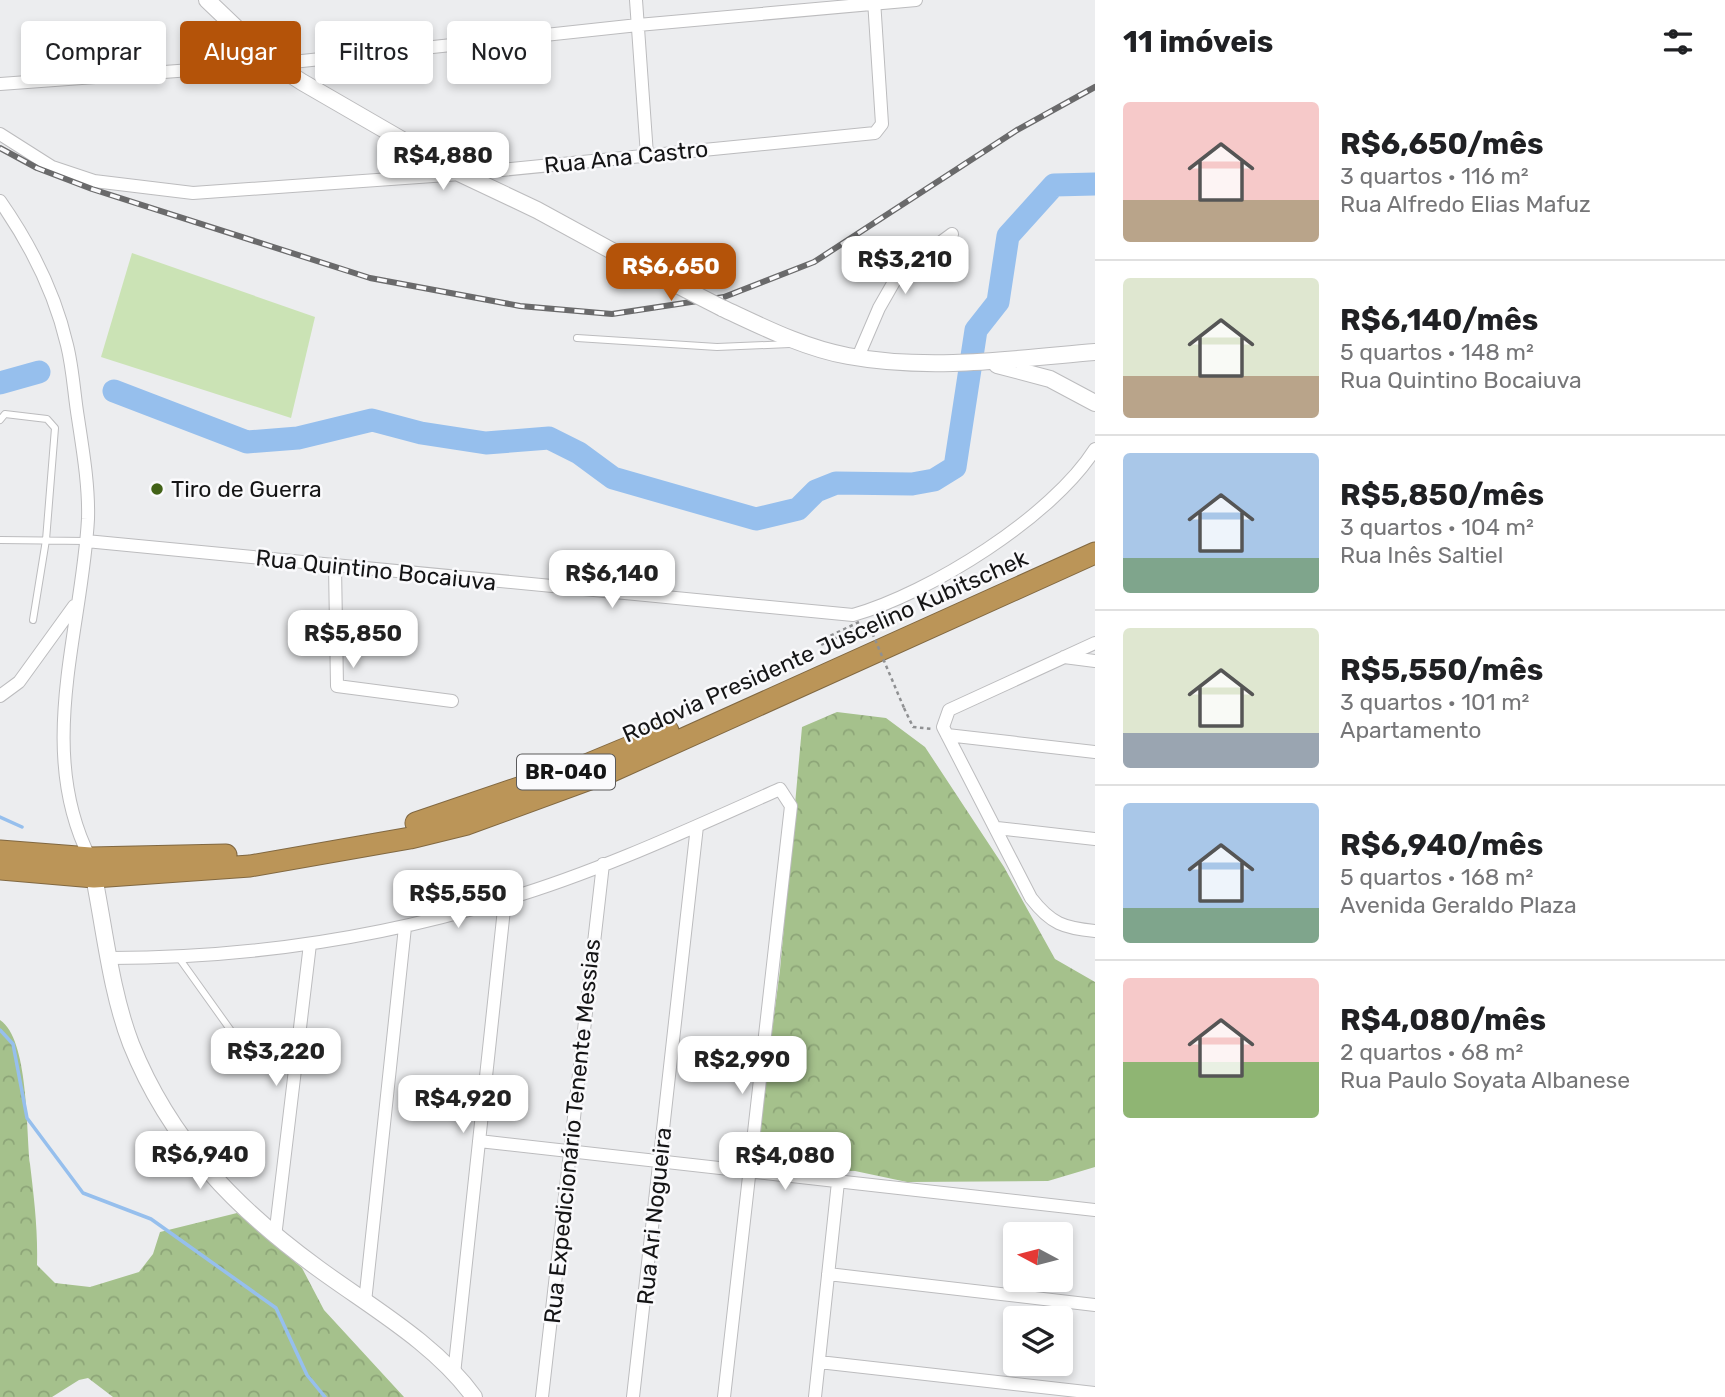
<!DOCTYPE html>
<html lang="pt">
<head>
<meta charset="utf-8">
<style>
  body { margin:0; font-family:Rubik,sans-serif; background:#f2f2f2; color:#202124; height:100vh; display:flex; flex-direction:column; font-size:26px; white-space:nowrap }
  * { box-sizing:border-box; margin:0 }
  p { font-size:23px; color:#757577 }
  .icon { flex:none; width:38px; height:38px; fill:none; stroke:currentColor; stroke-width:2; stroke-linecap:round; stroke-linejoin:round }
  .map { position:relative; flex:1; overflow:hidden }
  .side { display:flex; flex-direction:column; background:#fff; width:630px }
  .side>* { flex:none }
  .hud { position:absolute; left:21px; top:21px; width:665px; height:63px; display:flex; gap:14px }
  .needle { width:46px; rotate:277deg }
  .fabs { position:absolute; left:1003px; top:1222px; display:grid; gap:14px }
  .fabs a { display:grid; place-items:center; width:70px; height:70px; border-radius:7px; background:#fff; box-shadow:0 4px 10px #0003; font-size:35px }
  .price { position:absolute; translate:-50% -60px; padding:0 16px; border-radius:14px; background:#fff; color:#222; font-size:23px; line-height:46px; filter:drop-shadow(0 2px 4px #0008) }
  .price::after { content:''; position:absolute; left:50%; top:42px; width:21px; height:16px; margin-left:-10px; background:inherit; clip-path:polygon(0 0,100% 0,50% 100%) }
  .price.selected { background:#b45309; color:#fff }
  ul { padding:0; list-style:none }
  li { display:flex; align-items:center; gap:21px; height:175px; padding:0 28px }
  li+li { border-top:2px solid #e0e0e0 }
  li span { display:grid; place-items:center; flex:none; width:196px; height:140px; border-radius:7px; color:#555 }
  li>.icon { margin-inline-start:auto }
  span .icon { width:84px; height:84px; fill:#fffc; stroke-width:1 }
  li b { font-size:30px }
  h2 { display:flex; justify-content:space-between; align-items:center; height:84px; padding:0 28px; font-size:30px }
  .chip { padding:0 24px; border-radius:7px; background:#fff; box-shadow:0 4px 10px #0003; font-size:24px; line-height:63px }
  .chip.selected { background:#b45309; color:#fff }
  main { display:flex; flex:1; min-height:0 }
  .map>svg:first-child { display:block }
  .forest { fill:url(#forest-crowns) }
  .pitch { fill:#cbe3b5 }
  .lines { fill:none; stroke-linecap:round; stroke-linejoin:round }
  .stream { stroke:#96bfed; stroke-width:3.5 }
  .river { stroke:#96bfed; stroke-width:23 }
  .lane-casing { stroke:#bcbcbe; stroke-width:8 }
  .street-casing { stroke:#bcbcbe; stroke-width:14 }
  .secondary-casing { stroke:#bcbcbe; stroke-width:18 }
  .highway-casing { stroke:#816841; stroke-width:23 }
  .path { stroke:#8f9092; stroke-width:2.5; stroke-dasharray:3.5 3.5; stroke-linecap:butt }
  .lane { stroke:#fff; stroke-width:6 }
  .street { stroke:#fff; stroke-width:12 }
  .secondary { stroke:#fff; stroke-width:16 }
  .highway { stroke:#bb9558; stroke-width:21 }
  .rail-casing { stroke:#6a6a6b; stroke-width:6 }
  .rail { stroke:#fafafc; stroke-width:3.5; stroke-dasharray:10; stroke-linecap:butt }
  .secondary-bridge-casing { stroke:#bcbcbe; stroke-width:18; stroke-linecap:butt }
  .path-bridge { stroke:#8f9092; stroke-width:2.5; stroke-dasharray:3.5 3.5; stroke-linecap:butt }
  .secondary-bridge { stroke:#fff; stroke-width:16 }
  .poi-dot { fill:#426217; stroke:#fafafc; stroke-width:2.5 }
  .labels { text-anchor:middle; stroke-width:5; stroke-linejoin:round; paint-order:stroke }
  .shield { fill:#fafafc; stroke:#5a5a5b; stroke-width:2 }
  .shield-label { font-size:21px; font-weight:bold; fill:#151516 }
  .street-label { font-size:23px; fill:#151516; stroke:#fafafc }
  .poi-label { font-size:23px; fill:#151516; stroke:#fafafc; text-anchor:start }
</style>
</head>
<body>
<main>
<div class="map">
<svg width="1095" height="1397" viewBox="0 0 1095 1397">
  <defs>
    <pattern id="forest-crowns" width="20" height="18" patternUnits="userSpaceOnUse" patternTransform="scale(1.75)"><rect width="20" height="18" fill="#a5c18c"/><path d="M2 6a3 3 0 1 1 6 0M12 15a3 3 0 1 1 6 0" fill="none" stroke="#8da578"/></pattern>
  </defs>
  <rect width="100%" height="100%" fill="#ecedef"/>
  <path class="forest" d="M 837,712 L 886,718 L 925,747 L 1004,867 L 1055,959 L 1095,982 L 1095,1167 L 1048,1181 L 907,1182 L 855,1171 L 760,1168 L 760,1122 L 780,970 L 802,727 Z
    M 0,1020 C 29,1039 26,1131 30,1164 C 34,1198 38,1230 37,1265 L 55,1283 L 90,1287 L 139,1272 L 153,1254 L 160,1232 L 237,1213 L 302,1268 L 324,1310 L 404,1397 L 113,1397 L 88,1378 L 79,1380 L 52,1397 L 0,1397 Z"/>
  <path class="pitch" d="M 132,253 L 315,317 L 291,418 L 101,357 Z"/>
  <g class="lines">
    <path class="stream" d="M 0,817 L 22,827
      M 0,1030 L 13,1044 L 27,1118 L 83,1193 L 151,1219 L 276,1308 L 307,1375 L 325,1397"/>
    <path class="river" d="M 0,383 L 39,372
      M 114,391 L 247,442 L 298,438 L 372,420 L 421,433 L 486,443 L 549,438 L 579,453 L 613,478 L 756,519 L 798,509 L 816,491 L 836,483 L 912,484 L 934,480 L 955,467 L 976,330 L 998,302 L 1008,236 L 1054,185 L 1095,184"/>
    <defs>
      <path id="lane" d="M 577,338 L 717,347 L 790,344
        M 0,420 L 5,414 L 47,419 L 55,428 L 46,540 L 33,620
        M 0,540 L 86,541
        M 179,958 L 257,1067"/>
      <path id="street" d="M 636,0 L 647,155
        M 0,84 L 274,64 L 638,25 L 916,0
        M 0,134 L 52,167 L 94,181 L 193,193 L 461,174 L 875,133 L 882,124 L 874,0
        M 0,201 C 30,244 55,293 67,345 C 73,369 74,394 78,418 C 83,451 89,486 88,519 C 82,630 35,750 90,858
        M 858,357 L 879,308 L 899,273 L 952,234
        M 86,541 L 853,615 C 930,593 1052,517 1095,449
        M 335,566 L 337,686 L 452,701
        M 1095,643 L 949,710 L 943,727 L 1031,898 C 1051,924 1064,928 1095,931
        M 1064,657 L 1095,661
        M 0,696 L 19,682 L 74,606
        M 947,735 L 1095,752
        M 997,828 L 1095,839
        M 110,958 C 243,958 376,939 503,900 C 598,872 690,829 780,789 L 791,806 L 724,1397
        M 479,1141 L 1095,1210
        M 275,1237 L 310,944
        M 828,1274 L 1095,1305
        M 365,1302 L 405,927
        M 819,1362 L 1095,1393
        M 454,1374 L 505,900
        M 542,1397 L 603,864
        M 633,1397 L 697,826
        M 815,1397 L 838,1182"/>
      <path id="secondary" d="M 207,0 L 274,64 L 302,82 L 461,174 L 537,210 L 636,264
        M 722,308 C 763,327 804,348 848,356 C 929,371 1014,359 1095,352
        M 997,365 L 1050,379 L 1095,403
        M 94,877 C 105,932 111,992 131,1044 C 170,1141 235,1208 319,1269 C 371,1307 436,1344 474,1397"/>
      <path id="highway" d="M 416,823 L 586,765 L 668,731
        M 0,851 L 90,858 L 226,855
        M 0,869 L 94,877 L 250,866 L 410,838 L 467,824 L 612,771 L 1095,553"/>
    </defs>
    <use href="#lane" class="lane-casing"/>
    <use href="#street" class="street-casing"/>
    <use href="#secondary" class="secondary-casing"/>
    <use href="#highway" class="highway-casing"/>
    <path class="path" d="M 904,708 L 913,727 L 933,729"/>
    <use href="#lane" class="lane"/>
    <use href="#street" class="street"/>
    <use href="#secondary" class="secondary"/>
    <use href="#highway" class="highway"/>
    <defs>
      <path id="rail" d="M 0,148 L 37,168 L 92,189 L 370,278 L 520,306 L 612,314 L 724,297 L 814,262 L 1017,130 L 1095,87"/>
    </defs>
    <use href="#rail" class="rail-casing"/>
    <use href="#rail" class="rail"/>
    <defs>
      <path id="secondary-bridge" d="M 636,264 L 722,308"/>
    </defs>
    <use href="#secondary-bridge" class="secondary-bridge-casing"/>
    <path class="path-bridge" d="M 859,622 L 819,641 L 821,645 L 868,623 L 904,708"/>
    <use href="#secondary-bridge" class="secondary-bridge"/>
  </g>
  <circle class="poi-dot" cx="157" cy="489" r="7"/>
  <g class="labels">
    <rect class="shield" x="517" y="754.5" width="98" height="35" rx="5"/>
    <g class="shield-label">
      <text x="566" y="779">BR-040</text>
    </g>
    <g class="street-label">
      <text transform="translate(626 157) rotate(-6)" y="8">Rua Ana Castro</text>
      <text transform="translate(376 570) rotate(6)" y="8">Rua Quintino Bocaiuva</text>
      <text transform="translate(825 646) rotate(-24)" y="8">Rodovia Presidente Juscelino Kubitschek</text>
      <text transform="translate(572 1131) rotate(-84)" y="8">Rua Expedicionário Tenente Messias</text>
      <text transform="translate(654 1216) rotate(-84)" y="8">Rua Ari Nogueira</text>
    </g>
    <g class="poi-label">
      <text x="171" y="497">Tiro de Guerra</text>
    </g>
  </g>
</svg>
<div class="fabs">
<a><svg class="needle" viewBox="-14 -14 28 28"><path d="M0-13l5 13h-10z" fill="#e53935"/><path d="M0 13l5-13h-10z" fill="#757577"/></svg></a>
<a><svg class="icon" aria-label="layers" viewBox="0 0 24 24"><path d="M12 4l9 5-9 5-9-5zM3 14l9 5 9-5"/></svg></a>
</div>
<b class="price" style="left:443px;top:192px">R$4,880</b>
<b class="price" style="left:905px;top:296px">R$3,210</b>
<b class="price selected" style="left:671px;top:303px">R$6,650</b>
<b class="price" style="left:612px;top:610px">R$6,140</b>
<b class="price" style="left:353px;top:670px">R$5,850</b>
<b class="price" style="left:458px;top:930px">R$5,550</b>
<b class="price" style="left:276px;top:1088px">R$3,220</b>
<b class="price" style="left:742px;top:1096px">R$2,990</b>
<b class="price" style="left:463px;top:1135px">R$4,920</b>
<b class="price" style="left:200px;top:1191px">R$6,940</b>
<b class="price" style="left:785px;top:1192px">R$4,080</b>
<div class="hud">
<a class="chip">Comprar</a>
<a class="chip selected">Alugar</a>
<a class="chip">Filtros</a>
<a class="chip">Novo</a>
</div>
</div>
<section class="side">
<h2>11 imóveis<svg class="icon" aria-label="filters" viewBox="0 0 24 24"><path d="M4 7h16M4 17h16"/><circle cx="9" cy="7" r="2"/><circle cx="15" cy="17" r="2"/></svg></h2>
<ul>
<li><span style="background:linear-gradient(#f6c9c9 70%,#b9a48a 0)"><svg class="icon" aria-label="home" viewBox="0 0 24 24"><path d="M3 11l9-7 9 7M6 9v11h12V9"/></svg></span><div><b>R$6,650/mês</b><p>3 quartos · 116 m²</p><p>Rua Alfredo Elias Mafuz</p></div></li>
<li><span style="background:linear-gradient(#dfe7d0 70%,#b9a48a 0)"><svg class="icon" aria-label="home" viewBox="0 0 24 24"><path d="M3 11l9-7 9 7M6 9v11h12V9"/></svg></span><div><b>R$6,140/mês</b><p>5 quartos · 148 m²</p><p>Rua Quintino Bocaiuva</p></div></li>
<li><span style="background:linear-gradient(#a9c7e8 75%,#7fa58c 0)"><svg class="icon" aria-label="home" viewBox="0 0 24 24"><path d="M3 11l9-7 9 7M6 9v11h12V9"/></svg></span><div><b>R$5,850/mês</b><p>3 quartos · 104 m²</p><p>Rua Inês Saltiel</p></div></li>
<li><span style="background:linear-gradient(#dfe7d0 75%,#9aa5b1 0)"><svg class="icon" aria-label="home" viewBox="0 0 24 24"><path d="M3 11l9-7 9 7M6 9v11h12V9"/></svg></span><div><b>R$5,550/mês</b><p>3 quartos · 101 m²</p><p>Apartamento</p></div></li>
<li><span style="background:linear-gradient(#a9c7e8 75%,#7fa58c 0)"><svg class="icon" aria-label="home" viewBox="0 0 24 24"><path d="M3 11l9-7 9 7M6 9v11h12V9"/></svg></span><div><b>R$6,940/mês</b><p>5 quartos · 168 m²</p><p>Avenida Geraldo Plaza</p></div></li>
<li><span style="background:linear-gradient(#f6c9c9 60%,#8fb573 0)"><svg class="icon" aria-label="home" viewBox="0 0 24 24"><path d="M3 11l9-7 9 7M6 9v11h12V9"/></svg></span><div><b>R$4,080/mês</b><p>2 quartos · 68 m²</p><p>Rua Paulo Soyata Albanese</p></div></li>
</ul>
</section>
</main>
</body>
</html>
